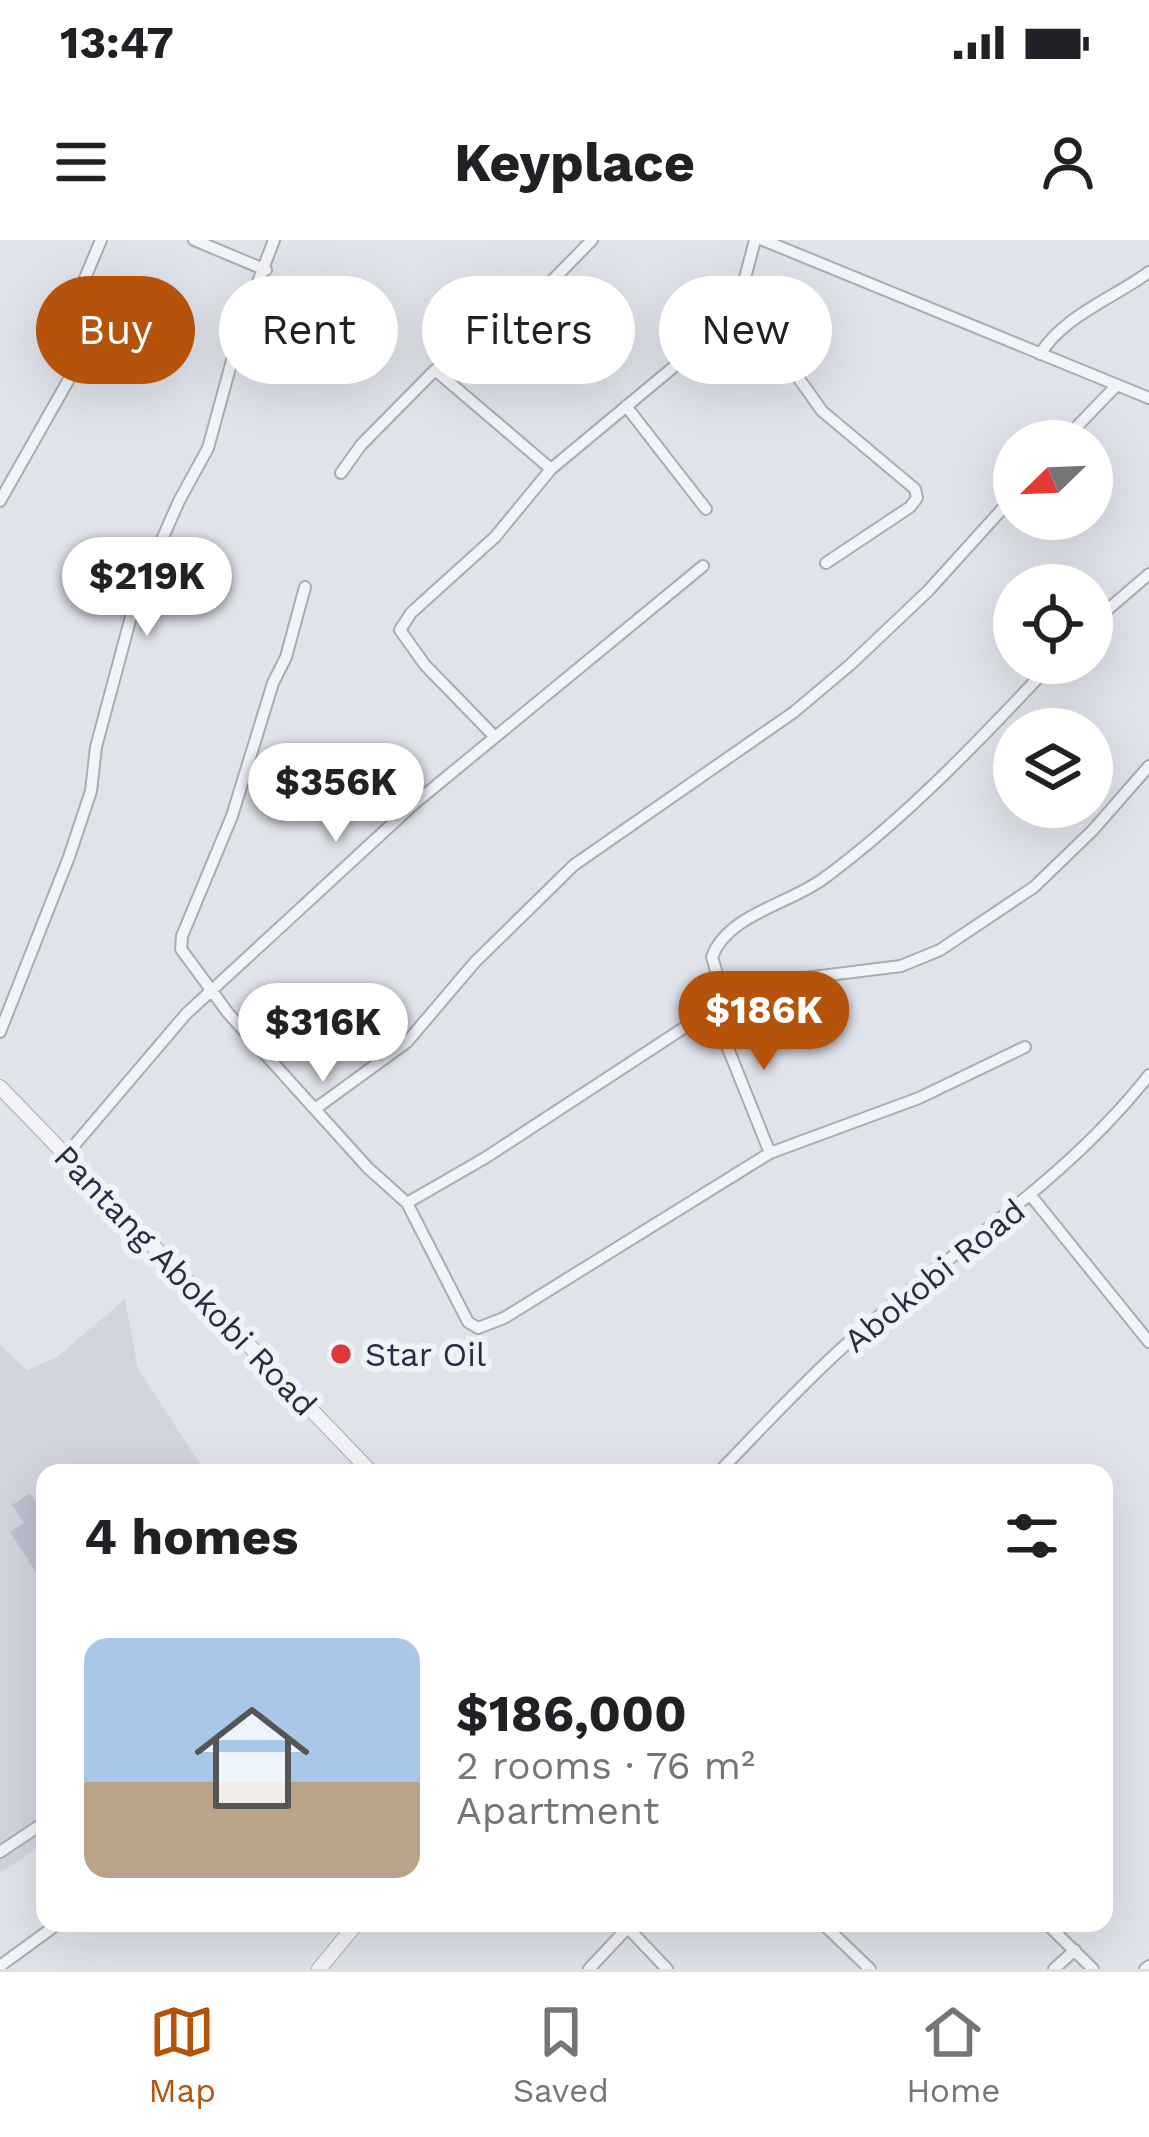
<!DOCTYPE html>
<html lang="en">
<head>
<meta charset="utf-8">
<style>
  body { margin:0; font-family:"Work Sans",sans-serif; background:#f2f2f2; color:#202124; height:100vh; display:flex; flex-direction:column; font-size:45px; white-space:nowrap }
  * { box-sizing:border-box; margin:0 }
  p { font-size:39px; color:#757577 }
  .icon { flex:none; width:66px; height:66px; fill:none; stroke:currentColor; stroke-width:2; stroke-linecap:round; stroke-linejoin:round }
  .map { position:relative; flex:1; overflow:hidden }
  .details { position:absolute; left:36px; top:1224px; width:1077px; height:468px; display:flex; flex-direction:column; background:#fff; border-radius:24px; box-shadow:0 12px 48px #0002 }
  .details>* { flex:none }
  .top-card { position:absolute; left:36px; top:36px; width:1077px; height:108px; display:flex; gap:24px }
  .needle { width:78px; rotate:247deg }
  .controls { position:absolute; left:993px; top:180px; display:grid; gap:24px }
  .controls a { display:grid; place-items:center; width:120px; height:120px; border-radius:50%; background:#fff; box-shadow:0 12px 48px #0002; font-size:60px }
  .price { position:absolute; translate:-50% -102px; padding:0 27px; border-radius:42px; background:#fff; color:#222; font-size:39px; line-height:78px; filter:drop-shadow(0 3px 6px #0008) }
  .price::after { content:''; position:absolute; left:50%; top:72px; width:36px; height:27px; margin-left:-18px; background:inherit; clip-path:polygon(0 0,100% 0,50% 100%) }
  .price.active { background:#b45309; color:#fff }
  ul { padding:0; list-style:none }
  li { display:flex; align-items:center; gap:36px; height:300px; padding:0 48px }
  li+li { border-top:3px solid #e0e0e0 }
  li span { display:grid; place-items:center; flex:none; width:336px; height:240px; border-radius:24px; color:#555 }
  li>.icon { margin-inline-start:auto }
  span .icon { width:144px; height:144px; fill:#fffc; stroke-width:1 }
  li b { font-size:51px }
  h2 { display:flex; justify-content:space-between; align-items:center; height:144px; padding:0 48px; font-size:51px }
  .pill { padding:0 42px; border-radius:54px; background:#fff; box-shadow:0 12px 48px #0002; font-size:42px; line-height:108px }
  .pill.active { background:#b45309; color:#fff }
  .status { display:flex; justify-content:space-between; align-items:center; height:84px; padding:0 60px; background:#fff; direction:ltr }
  .status svg { height:33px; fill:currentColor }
  header { display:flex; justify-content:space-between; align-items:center; height:156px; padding:0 48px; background:#fff; font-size:54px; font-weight:700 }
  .dock { display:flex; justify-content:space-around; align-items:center; height:168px; border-top:3px solid #e0e0e0; background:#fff; font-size:33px; color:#757577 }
  .dock a { display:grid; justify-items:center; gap:6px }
  .dock .active { color:#b45309 }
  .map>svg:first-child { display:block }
  .built { fill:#d2d5e0 }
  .building { fill:#bcc1ce }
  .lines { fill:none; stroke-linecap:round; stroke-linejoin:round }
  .minor-casing { stroke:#a8acb8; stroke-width:14 }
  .tertiary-casing { stroke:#a8acb8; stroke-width:16 }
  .minor { stroke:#f3f4f8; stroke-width:10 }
  .tertiary { stroke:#f3f4f8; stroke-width:14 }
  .poi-dot { fill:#dc383a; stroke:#f0f2f8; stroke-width:4.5 }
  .labels { text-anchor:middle; stroke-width:12; stroke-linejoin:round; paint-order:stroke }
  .street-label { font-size:33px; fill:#272d44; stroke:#f0f2f8 }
  .poi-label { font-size:33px; fill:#272d44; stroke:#f0f2f8; text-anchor:start }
</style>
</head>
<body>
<div class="status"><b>13:47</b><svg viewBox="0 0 49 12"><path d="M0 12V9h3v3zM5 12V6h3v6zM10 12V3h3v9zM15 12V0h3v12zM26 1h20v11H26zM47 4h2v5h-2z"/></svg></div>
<header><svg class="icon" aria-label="menu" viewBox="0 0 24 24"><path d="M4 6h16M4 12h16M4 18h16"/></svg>Keyplace<svg class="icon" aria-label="person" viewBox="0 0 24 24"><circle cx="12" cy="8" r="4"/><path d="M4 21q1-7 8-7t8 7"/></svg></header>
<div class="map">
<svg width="1149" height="1729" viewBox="0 0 1149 1729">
  <rect width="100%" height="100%" fill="#e0e3ea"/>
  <path class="built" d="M 125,1059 L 138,1129 L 206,1233 L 45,1233 L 45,1603 L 0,1633 L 0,1105 L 27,1130 L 57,1117 Z"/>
  <path class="building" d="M 30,1253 L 36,1262 L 45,1256 L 45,1346 L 10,1292 L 24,1283 L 12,1265 Z"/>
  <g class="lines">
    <defs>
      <path id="minor" d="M 194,0 L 266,30
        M 763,0 L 1149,158
        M 735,76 L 765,91 L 822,171 L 915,249 L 917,258 L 910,267 L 826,323
        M 1040,114 C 1065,75 1112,59 1149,32
        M 435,130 L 551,229
        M 626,166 L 706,269
        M 1063,201 L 1117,145
        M 341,233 L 361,205 L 435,130 L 544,49 L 592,0
        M 0,261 L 77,125 L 79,113 L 72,69 L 101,0
        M 305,347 L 286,417 L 273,443 L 232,576 L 182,696 L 181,709 L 228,773 L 368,928 L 407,963 L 468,1082 L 478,1088 L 504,1078 L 770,913 L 919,858 L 1025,807
        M 1092,383 L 1149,334
        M 495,497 L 425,425 L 400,390 L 411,373 L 495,297 L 551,229 L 735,76 L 755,0
        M 725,761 L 712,717 C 727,675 789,664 823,639 C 906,578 982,498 1052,423
        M 713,771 L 770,913
        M 0,792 L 69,617 L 91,551 L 96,507 L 136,358 L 179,261 L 208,208 L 242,84 L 274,0
        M 315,869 L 407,802 L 475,722 L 574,625 L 794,472 L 851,424 L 928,351 L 1014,256
        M 66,915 L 186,774 L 415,563 L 703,326
        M 1032,957 L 1149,1102
        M 407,963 L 485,918 L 725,761 L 797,739 L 901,726 L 940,710 L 1034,647 L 1093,590 L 1149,526
        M 718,1233 C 758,1192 798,1148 841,1109 C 943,1015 1061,947 1149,835
        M 0,1612 L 45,1582
        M 822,1683 L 870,1729
        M 1046,1683 L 1093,1729
        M 628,1688 L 667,1729
        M 0,1726 L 59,1683
        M 589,1729 L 632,1683
        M 1054,1729 L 1075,1710
        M 1145,1729 L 1149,1726"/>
      <path id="tertiary" d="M 0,847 L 372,1233
        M 319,1729 L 357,1683"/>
    </defs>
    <use href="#minor" class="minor-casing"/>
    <use href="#tertiary" class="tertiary-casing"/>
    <use href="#minor" class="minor"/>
    <use href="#tertiary" class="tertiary"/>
  </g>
  <circle class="poi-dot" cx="341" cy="1114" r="12"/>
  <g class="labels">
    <g class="street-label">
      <text transform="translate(934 1035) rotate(-39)" y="12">Abokobi Road</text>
      <text transform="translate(186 1040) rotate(46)" y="12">Pantang Abokobi Road</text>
    </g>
    <g class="poi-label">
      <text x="365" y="1126">Star Oil</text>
    </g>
  </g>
</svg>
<div class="controls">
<a><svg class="needle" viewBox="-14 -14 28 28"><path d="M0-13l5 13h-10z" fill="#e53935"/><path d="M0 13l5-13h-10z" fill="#757577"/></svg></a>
<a><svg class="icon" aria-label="locate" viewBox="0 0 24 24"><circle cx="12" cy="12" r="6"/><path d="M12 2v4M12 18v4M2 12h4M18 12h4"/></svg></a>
<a><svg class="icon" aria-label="layers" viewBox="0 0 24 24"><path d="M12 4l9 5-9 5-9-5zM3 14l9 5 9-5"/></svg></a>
</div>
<b class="price" style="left:147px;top:399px">$219K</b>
<b class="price" style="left:336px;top:605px">$356K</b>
<b class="price active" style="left:764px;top:833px">$186K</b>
<b class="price" style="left:323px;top:845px">$316K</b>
<div class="top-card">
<a class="pill active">Buy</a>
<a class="pill">Rent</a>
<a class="pill">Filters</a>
<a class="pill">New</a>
</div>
<section class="details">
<h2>4 homes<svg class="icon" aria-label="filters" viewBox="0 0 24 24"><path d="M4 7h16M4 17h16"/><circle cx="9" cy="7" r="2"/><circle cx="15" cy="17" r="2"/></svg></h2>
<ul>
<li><span style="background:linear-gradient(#a9c7e8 60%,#b9a48a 0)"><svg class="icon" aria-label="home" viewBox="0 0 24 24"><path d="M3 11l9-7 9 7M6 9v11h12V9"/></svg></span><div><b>$186,000</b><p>2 rooms · 76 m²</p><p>Apartment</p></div></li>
</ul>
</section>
</div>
<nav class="dock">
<a class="active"><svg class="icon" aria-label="map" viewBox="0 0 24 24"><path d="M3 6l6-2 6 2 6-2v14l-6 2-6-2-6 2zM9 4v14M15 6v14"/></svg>Map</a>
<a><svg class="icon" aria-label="saved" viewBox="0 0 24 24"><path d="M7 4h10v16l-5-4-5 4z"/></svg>Saved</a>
<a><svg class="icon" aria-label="home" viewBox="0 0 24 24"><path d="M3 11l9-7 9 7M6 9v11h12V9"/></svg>Home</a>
</nav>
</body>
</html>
